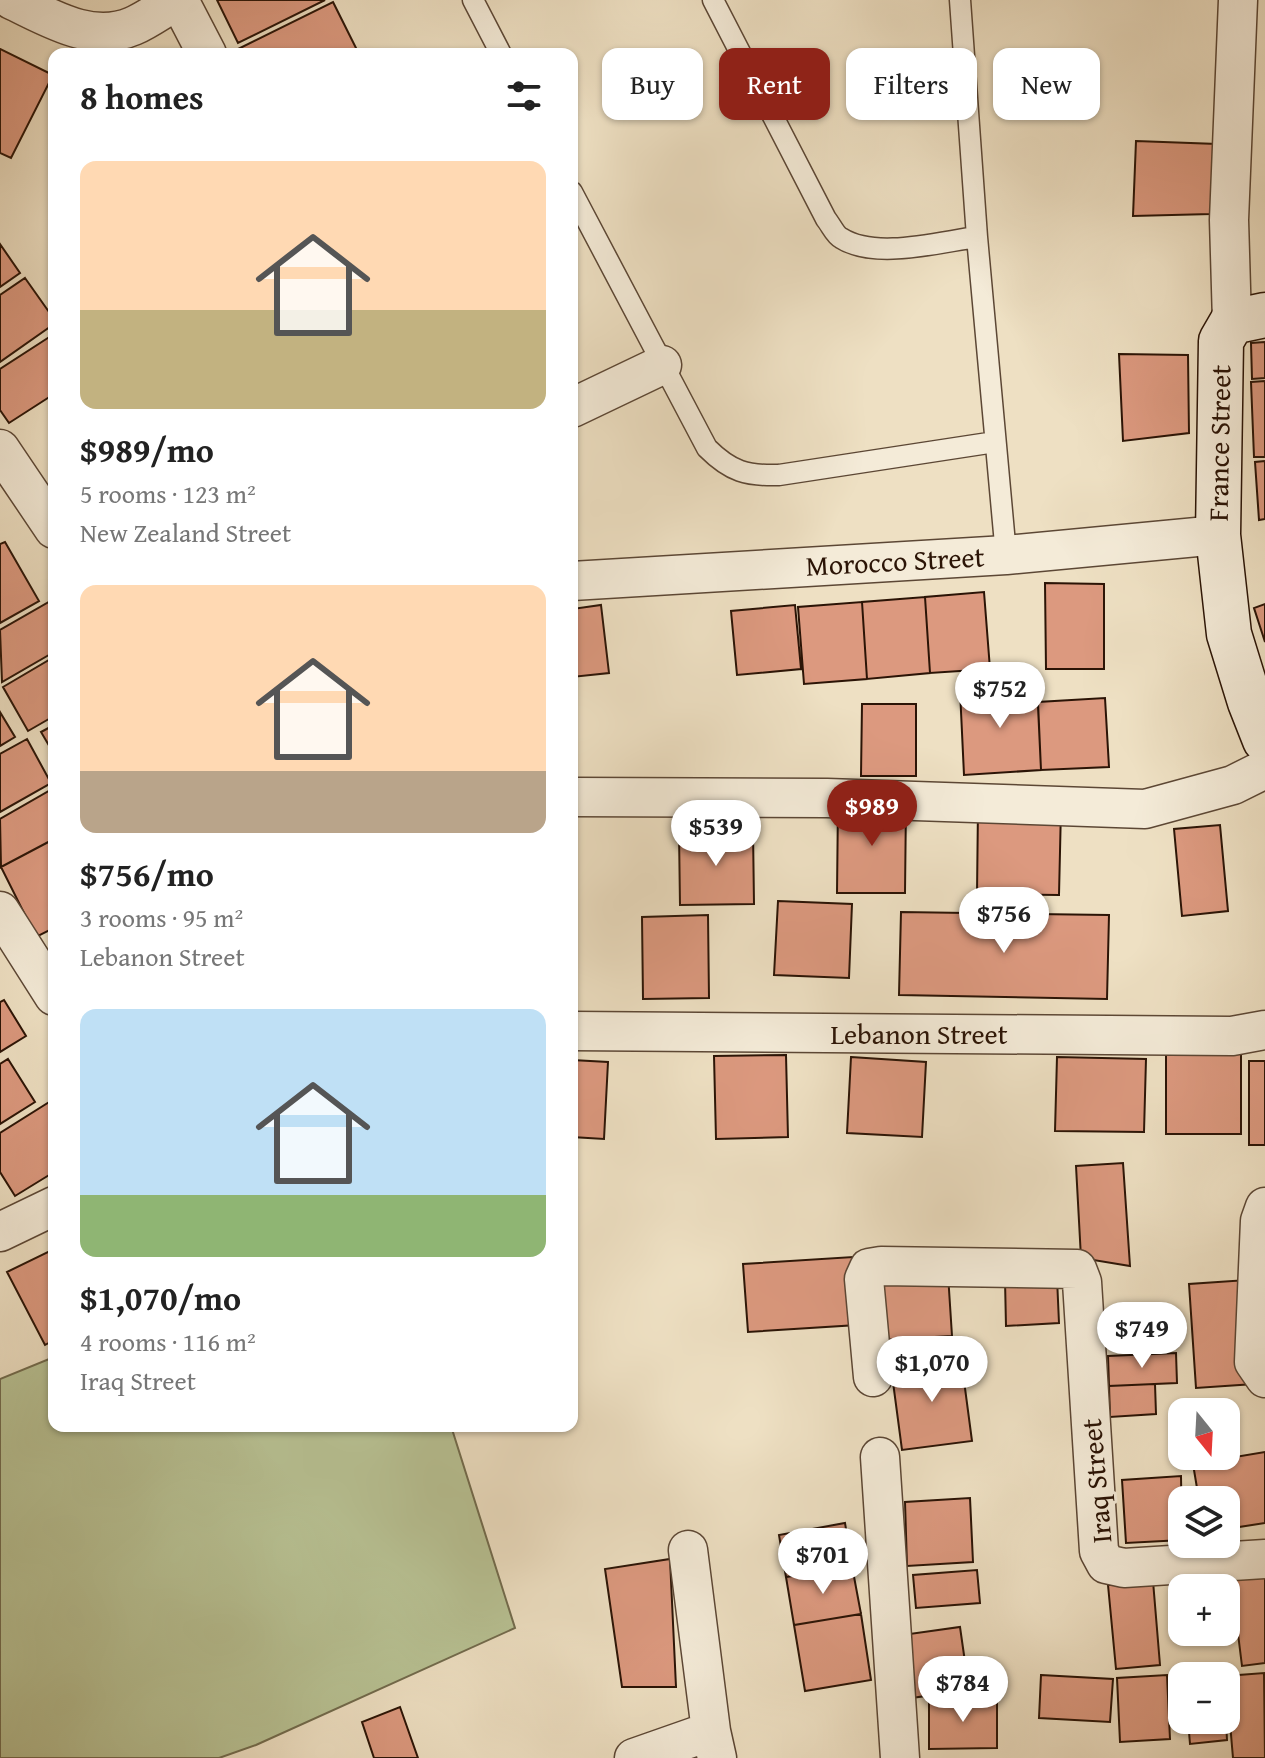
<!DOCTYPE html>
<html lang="en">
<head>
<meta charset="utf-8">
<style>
  body { margin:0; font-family:"Gentium Book Plus",serif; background:#f6f6f6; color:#222; height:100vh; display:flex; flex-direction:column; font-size:30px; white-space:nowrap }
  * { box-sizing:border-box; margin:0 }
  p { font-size:26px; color:#767676 }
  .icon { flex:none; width:44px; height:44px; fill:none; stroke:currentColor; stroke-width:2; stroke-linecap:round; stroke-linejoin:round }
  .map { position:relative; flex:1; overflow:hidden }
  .drawer { position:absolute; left:48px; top:48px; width:530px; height:1384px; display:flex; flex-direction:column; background:#fff; border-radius:16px; box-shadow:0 2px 6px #0004 }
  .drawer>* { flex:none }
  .guide { position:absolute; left:602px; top:48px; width:542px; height:72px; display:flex; gap:16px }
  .needle { width:52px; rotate:162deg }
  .tools { position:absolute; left:1168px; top:1398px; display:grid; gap:16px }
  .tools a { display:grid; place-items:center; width:72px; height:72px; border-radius:16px; background:#fff; box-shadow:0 2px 6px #0004; font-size:40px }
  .price { position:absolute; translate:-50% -68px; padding:0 18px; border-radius:28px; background:#fff; color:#222; font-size:26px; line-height:52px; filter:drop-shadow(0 2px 4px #0008) }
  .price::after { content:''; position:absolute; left:50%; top:48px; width:24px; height:18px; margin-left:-12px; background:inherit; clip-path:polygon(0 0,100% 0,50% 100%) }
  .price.active { background:#8f2418; color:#fff }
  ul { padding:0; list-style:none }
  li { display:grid; align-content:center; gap:16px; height:424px; padding:0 32px }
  li span { display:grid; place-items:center; height:248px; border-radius:16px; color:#555 }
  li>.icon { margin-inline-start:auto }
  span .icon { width:144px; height:144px; fill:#fffc; stroke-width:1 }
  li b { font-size:34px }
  h2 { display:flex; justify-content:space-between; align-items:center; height:96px; padding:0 32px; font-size:34px }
  .pill { padding:0 28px; border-radius:16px; background:#fff; box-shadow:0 2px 6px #0004; font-size:28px; line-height:72px }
  .pill.active { background:#8f2418; color:#fff }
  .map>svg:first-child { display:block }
  .green { fill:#b8c294; stroke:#726b4d; stroke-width:2 }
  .building { fill:#dc997f; stroke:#2b1406; stroke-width:2 }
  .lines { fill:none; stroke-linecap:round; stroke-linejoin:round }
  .service-casing { stroke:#5c4735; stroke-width:23 }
  .minor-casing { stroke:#5c4735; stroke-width:41 }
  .secondary-casing { stroke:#2b1406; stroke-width:47 }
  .service { stroke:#f4ebd8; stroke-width:20 }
  .minor { stroke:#f4ebd8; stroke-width:38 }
  .secondary { stroke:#f4ebd8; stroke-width:44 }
  .labels { text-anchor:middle; stroke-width:6; stroke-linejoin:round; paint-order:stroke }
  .street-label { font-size:28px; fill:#2b1406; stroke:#f4ebd8 }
</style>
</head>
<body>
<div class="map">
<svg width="1265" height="1758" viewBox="0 0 1265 1758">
  <rect width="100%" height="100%" fill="#eee0c3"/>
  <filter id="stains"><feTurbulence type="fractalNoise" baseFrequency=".0025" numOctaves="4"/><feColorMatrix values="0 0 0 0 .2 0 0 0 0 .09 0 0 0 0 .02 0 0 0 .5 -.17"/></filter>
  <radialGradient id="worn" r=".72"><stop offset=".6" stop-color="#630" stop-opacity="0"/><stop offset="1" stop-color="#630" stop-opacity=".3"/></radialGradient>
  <path class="green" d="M 54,1357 L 54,1426 L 451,1426 L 515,1628 L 256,1745 L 219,1758 L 0,1758 L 0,1379 Z"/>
  <path class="building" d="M 217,0 L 325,0 L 238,43 Z
    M 333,2 L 359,54 L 228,54 Z
    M 0,49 L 53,75 L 11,158 L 0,153 Z
    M 1136,141 L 1217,144 L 1211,214 L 1133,216 Z
    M 0,244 L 20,273 L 0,287 Z
    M 25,278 L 54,319 L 54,324 L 0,362 L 0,295 Z
    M 54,334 L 54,394 L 9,423 L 0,410 L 0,369 Z
    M 1265,342 L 1265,378 L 1252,379 L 1251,343 Z
    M 1119,354 L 1188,355 L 1189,433 L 1123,441 Z
    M 1265,381 L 1265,457 L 1254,457 L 1251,382 Z
    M 1265,461 L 1265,519 L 1259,520 L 1255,462 Z
    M 5,542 L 39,601 L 0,623 L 0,544 Z
    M 1045,583 L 1104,584 L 1104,669 L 1046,669 Z
    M 984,592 L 990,669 L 930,673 L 925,597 Z
    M 925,597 L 930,673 L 867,679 L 862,602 Z
    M 54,599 L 54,652 L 2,682 L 0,630 Z
    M 862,602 L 867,679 L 804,684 L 798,607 Z
    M 1265,604 L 1265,642 L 1254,608 Z
    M 601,605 L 609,673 L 572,677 L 572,609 Z
    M 795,605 L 801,669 L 737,675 L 731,611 Z
    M 54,657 L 54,716 L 28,731 L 3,687 Z
    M 1037,685 L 1041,770 L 964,775 L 960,690 Z
    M 1105,698 L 1109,767 L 1041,770 L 1038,702 Z
    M 862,704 L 916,704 L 916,776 L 861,776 Z
    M 0,712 L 15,737 L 0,746 Z
    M 54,725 L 54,754 L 41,732 Z
    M 27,739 L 51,783 L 0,812 L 0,754 Z
    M 54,788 L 54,839 L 1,867 L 0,819 Z
    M 838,803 L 906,803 L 905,893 L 837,893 Z
    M 978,807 L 1061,808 L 1059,895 L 977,894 Z
    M 1220,825 L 1228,911 L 1182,916 L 1174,829 Z
    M 753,831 L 754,904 L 680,905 L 679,832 Z
    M 54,839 L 54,928 L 36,937 L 1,867 Z
    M 778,901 L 852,904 L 849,978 L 774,975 Z
    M 901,912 L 1109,915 L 1107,999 L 899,995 Z
    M 708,915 L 709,998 L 643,999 L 642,917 Z
    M 4,1000 L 26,1036 L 0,1052 L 0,1002 Z
    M 1166,1049 L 1241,1050 L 1241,1134 L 1166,1134 Z
    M 786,1055 L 788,1137 L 716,1139 L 714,1056 Z
    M 851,1057 L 926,1062 L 922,1137 L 847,1133 Z
    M 1057,1057 L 1146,1059 L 1144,1132 L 1055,1131 Z
    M 8,1059 L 35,1102 L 0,1124 L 0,1064 Z
    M 572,1060 L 608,1062 L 604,1139 L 572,1137 Z
    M 1249,1061 L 1265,1061 L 1265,1145 L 1249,1145 Z
    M 54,1099 L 54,1172 L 15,1196 L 0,1172 L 0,1133 Z
    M 1123,1163 L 1130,1266 L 1081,1258 L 1076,1166 Z
    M 54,1249 L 54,1340 L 45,1345 L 7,1272 Z
    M 853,1257 L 857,1325 L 748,1332 L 743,1264 Z
    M 948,1274 L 952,1336 L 882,1340 L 879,1278 Z
    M 1057,1278 L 1059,1323 L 1006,1326 L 1005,1280 Z
    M 1247,1280 L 1254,1384 L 1196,1388 L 1189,1284 Z
    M 1176,1353 L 1177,1383 L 1109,1386 L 1108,1356 Z
    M 961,1358 L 972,1441 L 902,1450 L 891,1367 Z
    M 1155,1384 L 1156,1414 L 1110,1417 L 1109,1386 Z
    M 1265,1452 L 1265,1523 L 1226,1529 L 1226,1500 L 1199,1500 L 1193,1464 Z
    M 1181,1476 L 1182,1540 L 1126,1543 L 1122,1480 Z
    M 970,1498 L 973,1562 L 907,1566 L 905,1502 Z
    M 845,1523 L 852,1566 L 786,1577 L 779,1535 Z
    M 670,1559 L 676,1687 L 622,1687 L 605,1569 Z
    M 852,1566 L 861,1614 L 794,1625 L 786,1577 Z
    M 977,1570 L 980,1603 L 916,1608 L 913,1575 Z
    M 1265,1572 L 1265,1663 L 1242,1666 L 1231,1577 Z
    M 1153,1581 L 1160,1665 L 1116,1669 L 1108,1585 Z
    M 861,1614 L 871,1680 L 805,1691 L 794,1625 Z
    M 960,1627 L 969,1690 L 904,1699 L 895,1636 Z
    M 1264,1673 L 1265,1758 L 1233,1758 L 1226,1676 Z
    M 1041,1675 L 1113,1679 L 1110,1722 L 1039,1718 Z
    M 1167,1675 L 1170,1739 L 1120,1742 L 1117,1678 Z
    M 997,1699 L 997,1748 L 929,1749 L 929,1700 Z
    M 400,1707 L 418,1758 L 374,1758 L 362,1722 Z
    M 1188,1720 L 1226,1720 L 1227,1740 L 1190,1744 Z"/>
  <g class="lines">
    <defs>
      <path id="service" d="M 473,0 L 501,54
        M 713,0 L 826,219 C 831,225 835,235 841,238 C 875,260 939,242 977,237
        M 960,0 L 977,237 L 1006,555
        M 572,192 L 707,448 C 731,472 747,476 779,475 L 995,442"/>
      <path id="minor" d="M 12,0 C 50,18 91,44 133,26 C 149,19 163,8 178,0
        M 179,0 L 207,54
        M 1232,322 L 1229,220 L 1238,0
        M 572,408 L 662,365
        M 0,449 L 54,529
        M 572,581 L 1006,555 L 1218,535
        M 572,797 L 827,798 L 1145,809 L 1233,785 L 1265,769
        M 0,911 L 54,996
        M 572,1031 L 1232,1036 L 1265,1030
        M 1265,1207 L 1260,1221 L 1254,1362 L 1265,1378
        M 0,1232 L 54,1206
        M 873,1377 L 864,1279 L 869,1268 L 881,1266 L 1077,1269 L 1082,1282 L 1099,1551 L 1106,1564 L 1124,1568 L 1265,1559
        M 880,1457 L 900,1758
        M 688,1550 L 711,1731 L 717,1758
        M 634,1758 L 711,1731"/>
      <path id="secondary" d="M 1265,315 L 1232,322 L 1221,341 L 1218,535 L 1229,634 L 1250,702 L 1265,740"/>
    </defs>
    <use href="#service" class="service-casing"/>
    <use href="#minor" class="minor-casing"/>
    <use href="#secondary" class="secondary-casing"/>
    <use href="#service" class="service"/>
    <use href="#minor" class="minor"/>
    <use href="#secondary" class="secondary"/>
  </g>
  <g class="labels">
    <g class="street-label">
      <text transform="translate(1219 443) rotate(-89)" y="10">France Street</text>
      <text transform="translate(895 561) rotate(-3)" y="10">Morocco Street</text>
      <text x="919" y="1044">Lebanon Street</text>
      <text transform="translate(1096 1481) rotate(-95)" y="10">Iraq Street</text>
    </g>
  </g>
  <rect width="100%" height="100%" filter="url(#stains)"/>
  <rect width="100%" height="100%" fill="url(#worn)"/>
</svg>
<div class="tools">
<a><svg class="needle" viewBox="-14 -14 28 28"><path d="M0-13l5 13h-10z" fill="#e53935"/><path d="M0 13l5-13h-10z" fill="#767676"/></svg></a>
<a><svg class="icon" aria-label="layers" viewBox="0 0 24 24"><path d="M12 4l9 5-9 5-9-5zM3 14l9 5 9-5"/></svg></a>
<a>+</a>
<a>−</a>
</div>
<b class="price" style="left:1000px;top:730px">$752</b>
<b class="price active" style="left:872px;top:848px">$989</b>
<b class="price" style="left:716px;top:868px">$539</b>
<b class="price" style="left:1004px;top:955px">$756</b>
<b class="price" style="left:1142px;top:1370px">$749</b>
<b class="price" style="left:932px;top:1404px">$1,070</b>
<b class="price" style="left:823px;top:1596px">$701</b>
<b class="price" style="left:963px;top:1724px">$784</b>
<div class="guide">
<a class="pill">Buy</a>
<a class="pill active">Rent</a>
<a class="pill">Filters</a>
<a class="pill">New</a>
</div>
<section class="drawer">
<h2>8 homes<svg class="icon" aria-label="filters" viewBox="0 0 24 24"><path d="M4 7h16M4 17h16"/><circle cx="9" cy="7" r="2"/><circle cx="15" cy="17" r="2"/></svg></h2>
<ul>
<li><span style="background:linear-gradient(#ffd9b3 60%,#c2b280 0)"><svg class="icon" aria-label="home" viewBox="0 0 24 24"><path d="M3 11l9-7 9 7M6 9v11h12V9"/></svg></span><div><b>$989/mo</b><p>5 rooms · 123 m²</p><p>New Zealand Street</p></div></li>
<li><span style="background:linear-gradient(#ffd9b3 75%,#b9a48a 0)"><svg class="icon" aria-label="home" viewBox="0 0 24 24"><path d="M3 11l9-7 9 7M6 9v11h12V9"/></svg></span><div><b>$756/mo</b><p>3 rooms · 95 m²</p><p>Lebanon Street</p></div></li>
<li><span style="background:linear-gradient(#bfe0f5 75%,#8fb573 0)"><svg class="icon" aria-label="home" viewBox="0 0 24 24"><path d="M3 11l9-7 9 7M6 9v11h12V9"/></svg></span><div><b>$1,070/mo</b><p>4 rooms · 116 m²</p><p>Iraq Street</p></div></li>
</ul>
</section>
</div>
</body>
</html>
